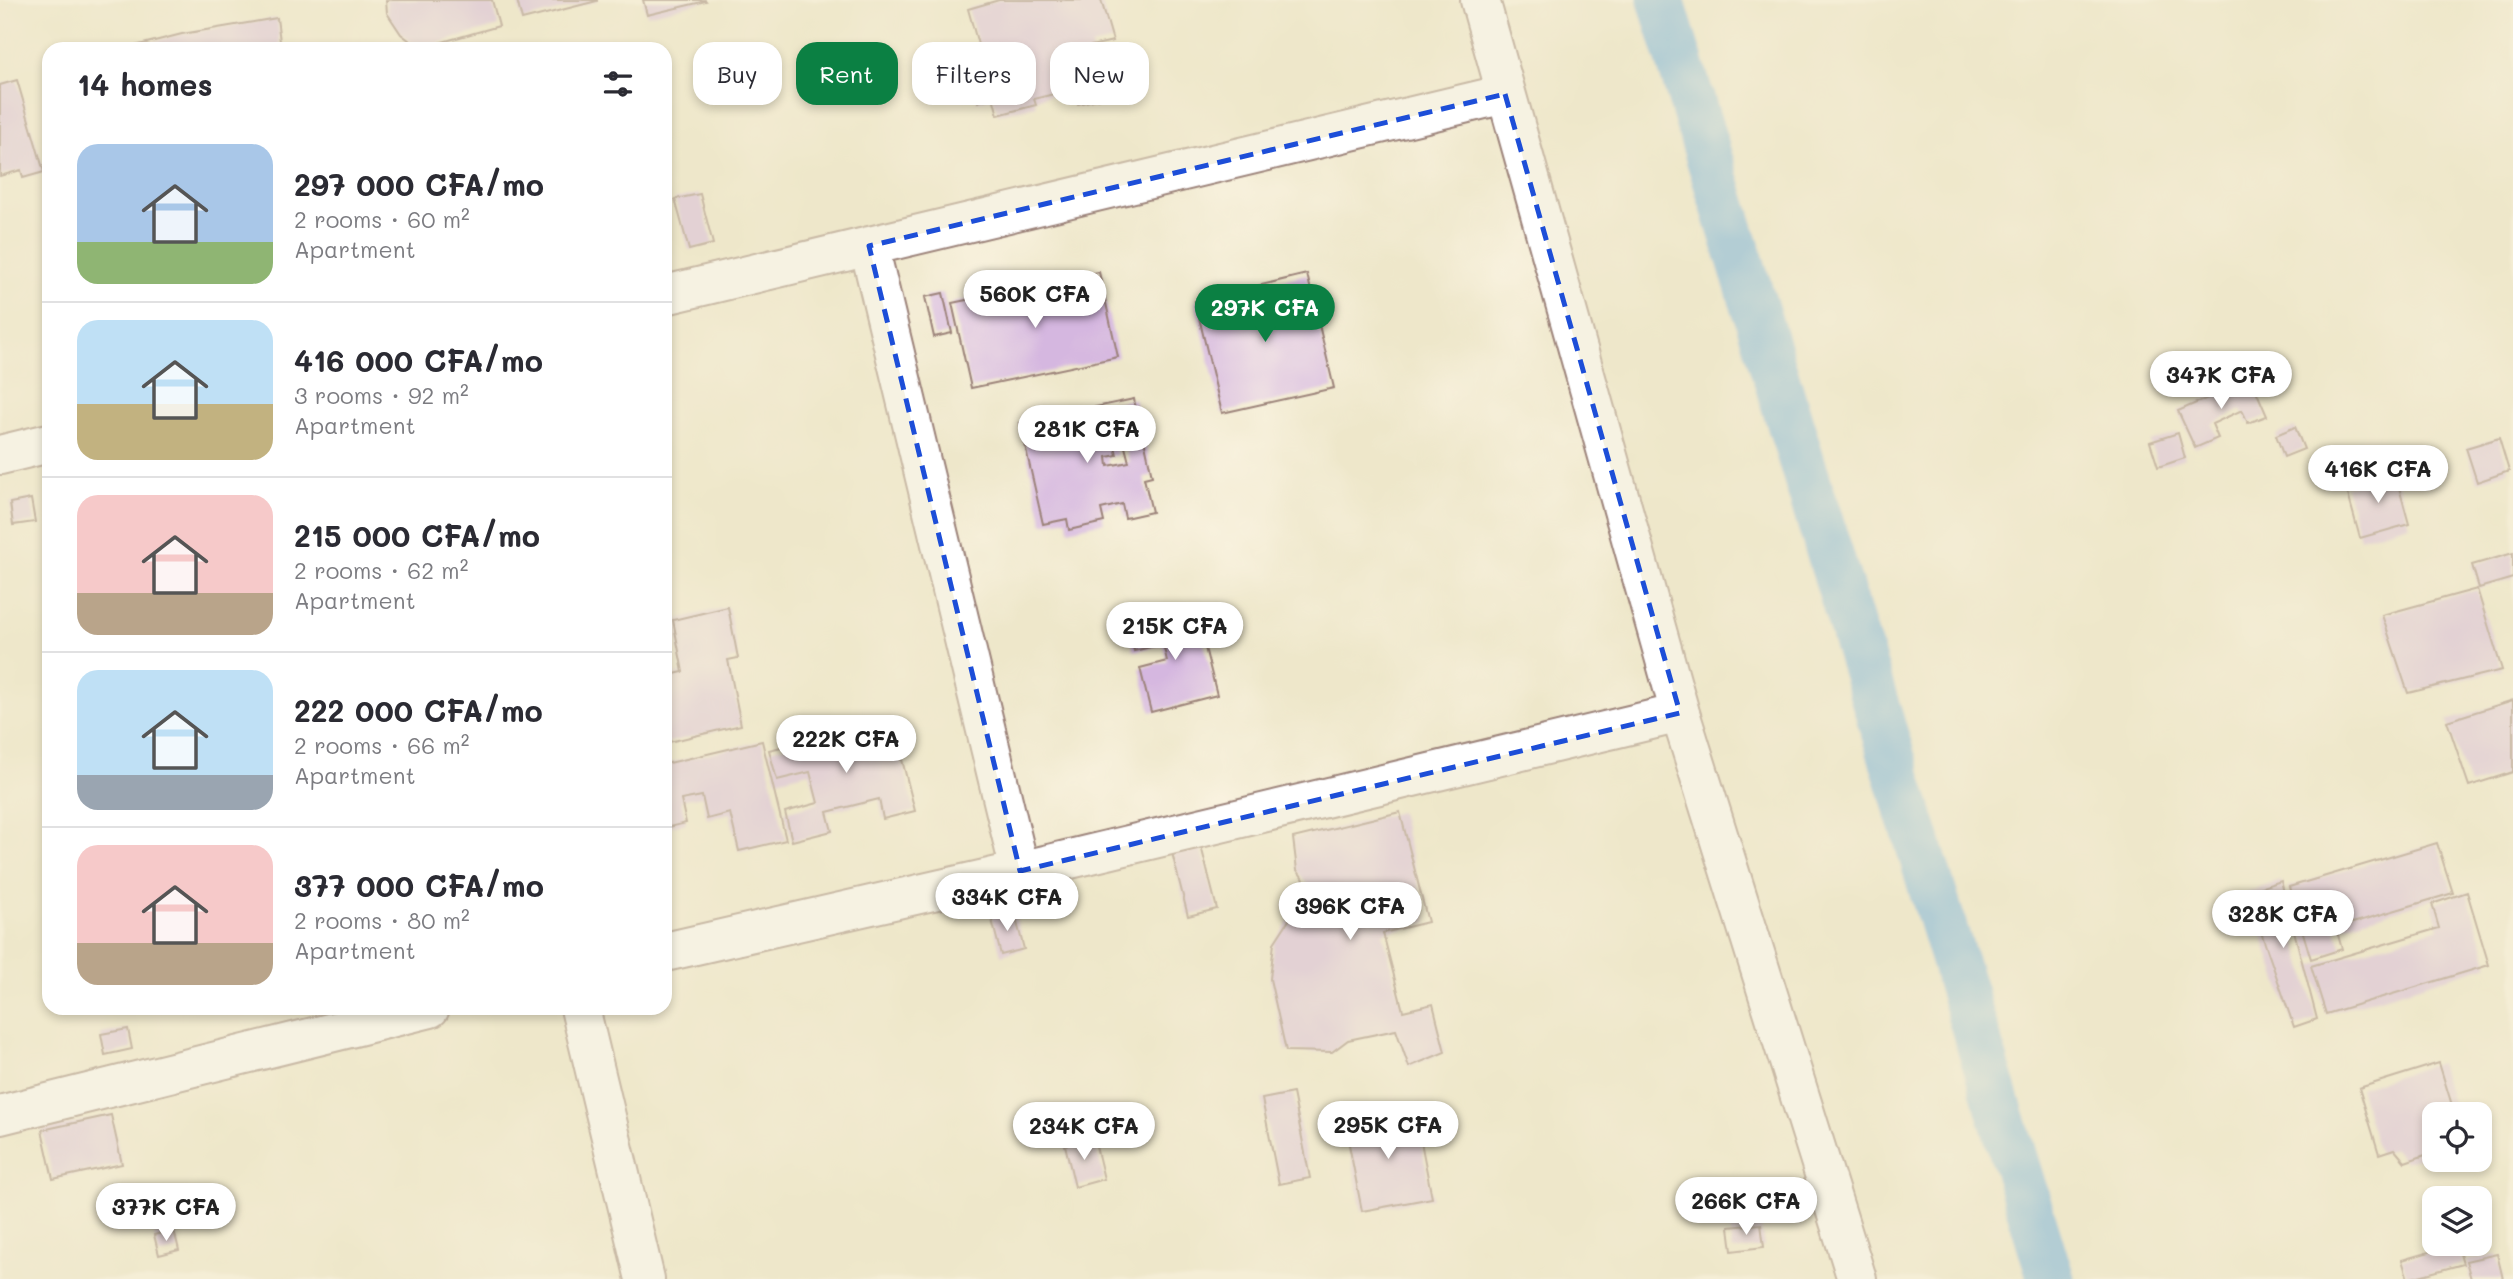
<!DOCTYPE html>
<html lang="en">
<head>
<meta charset="utf-8">
<style>
  body { margin:0; font-family:Mali,sans-serif; background:#f7f7f7; color:#2b2b33; height:100vh; display:flex; flex-direction:column; font-size:26px; white-space:nowrap }
  * { box-sizing:border-box; margin:0 }
  p { font-size:23px; color:#7c7c81 }
  .icon { flex:none; width:38px; height:38px; fill:none; stroke:currentColor; stroke-width:2; stroke-linecap:round; stroke-linejoin:round }
  .map { position:relative; flex:1; overflow:hidden }
  .panel { position:absolute; left:42px; top:42px; width:630px; height:973px; display:flex; flex-direction:column; background:#fff; border-radius:21px; box-shadow:0 4px 10px #0003 }
  .panel>* { flex:none }
  .banner { position:absolute; left:693px; top:42px; width:665px; height:63px; display:flex; gap:14px }
  .controls { position:absolute; left:2422px; top:1102px; display:grid; gap:14px }
  .controls a { display:grid; place-items:center; width:70px; height:70px; border-radius:14px; background:#fff; box-shadow:0 4px 10px #0003; font-size:35px }
  .price { position:absolute; translate:-50% -60px; padding:0 16px; border-radius:24px; background:#fff; color:#222; font-size:23px; line-height:46px; filter:drop-shadow(0 2px 4px #0008) }
  .price::after { content:''; position:absolute; left:50%; top:42px; width:21px; height:16px; margin-left:-10px; background:inherit; clip-path:polygon(0 0,100% 0,50% 100%) }
  .price.on { background:#0b8043; color:#fff }
  ul { padding:0; list-style:none }
  li { display:flex; align-items:center; gap:21px; height:175px; padding:0 35px }
  li+li { border-top:2px solid #e1e1e2 }
  li span { display:grid; place-items:center; flex:none; width:196px; height:140px; border-radius:21px; color:#555 }
  li>.icon { margin-inline-start:auto }
  span .icon { width:84px; height:84px; fill:#fffc; stroke-width:1 }
  li b { font-size:30px }
  h2 { display:flex; justify-content:space-between; align-items:center; height:84px; padding:0 35px; font-size:30px }
  .chip { padding:0 24px; border-radius:21px; background:#fff; box-shadow:0 4px 10px #0003; font-size:24px; line-height:63px }
  .chip.on { background:#0b8043; color:#fff }
  .map>svg:first-child { display:block }
  .lines { fill:none; stroke-linecap:round; stroke-linejoin:round }
  .canal { stroke:#6aaddf; stroke-width:47 }
  .building { fill:#d5b7e0 }
  .minor-casing { stroke:#9c837a; stroke-width:42 }
  .minor { stroke:#fff; stroke-width:38 }
  .marked { fill:none; stroke:#1d4ed8; stroke-width:5; stroke-dasharray:14 9; stroke-linejoin:round }
</style>
</head>
<body>
<div class="map">
<svg width="2513" height="1279" viewBox="0 0 2513 1279">
  <rect width="100%" height="100%" fill="#fcf5e5"/>
  <filter id="ink" filterUnits="userSpaceOnUse"><feTurbulence type="fractalNoise" baseFrequency=".0143" numOctaves="2"/><feDisplacementMap in="SourceGraphic" scale="14" xChannelSelector="R" yChannelSelector="G"/><feConvolveMatrix kernelMatrix="1 2 1 2 8 2 1 2 1" color-interpolation-filters="sRGB"/></filter>
  <filter id="wash" filterUnits="userSpaceOnUse"><feTurbulence type="fractalNoise" baseFrequency=".00686" numOctaves="4" result="noise"/><feDisplacementMap in="SourceGraphic" scale="28" xChannelSelector="R" yChannelSelector="G"/><feGaussianBlur stdDeviation="1.57" result="paint"/><feColorMatrix in="noise" values="0 0 0 0 0 0 0 0 0 0 0 0 0 0 0 0 0 1.4 0 .05"/><feComposite in="paint" operator="in"/></filter>
  <g filter="url(#wash)">
    <rect width="100%" height="100%" fill="#eee7ca"/>
    <g class="lines">
      <path class="canal" d="M 1661,0 L 2051,1279"/>
    </g>
    <g id="blocks">
      <path class="building" d="M 386,0 L 492,0 L 499,26 L 428,46 L 414,44 L 401,34 L 387,13 Z
        M 517,0 L 597,0 L 597,1 L 522,20 Z
        M 643,0 L 705,0 L 706,1 L 647,15 Z
        M 999,0 L 1101,0 L 1113,41 L 1091,46 L 1093,54 L 1068,61 L 1070,70 L 1097,64 L 1099,71 L 1113,67 L 1120,93 L 1078,104 L 1074,89 L 1034,99 L 1036,105 L 998,115 L 993,97 L 978,102 L 971,77 L 986,73 L 968,9 Z
        M 277,18 L 281,49 L 123,49 L 182,34 Z
        M 17,80 L 44,172 L 23,178 L 21,170 L 0,176 L 0,85 Z
        M 700,194 L 713,244 L 689,250 L 675,199 Z
        M 1099,272 L 1118,357 L 971,388 L 952,303 Z
        M 1307,274 L 1334,388 L 1222,413 L 1195,301 Z
        M 943,293 L 952,333 L 934,337 L 925,297 Z
        M 2251,379 L 2267,416 L 2248,423 L 2242,410 L 2212,424 L 2218,438 L 2195,448 L 2178,411 Z
        M 1134,399 L 1140,432 L 1113,437 L 1117,455 L 1107,457 L 1108,466 L 1129,462 L 1124,443 L 1144,439 L 1152,476 L 1144,478 L 1152,512 L 1125,518 L 1122,504 L 1101,509 L 1104,522 L 1069,530 L 1067,519 L 1043,524 L 1020,423 Z
        M 2295,427 L 2304,449 L 2284,457 L 2276,435 Z
        M 2178,433 L 2185,458 L 2158,467 L 2150,442 Z
        M 2499,438 L 2509,471 L 2477,482 L 2466,448 Z
        M 2395,473 L 2409,524 L 2360,538 L 2346,487 Z
        M 31,499 L 35,522 L 13,525 L 10,503 Z
        M 2513,553 L 2513,578 L 2479,588 L 2472,565 Z
        M 2477,589 L 2502,670 L 2408,693 L 2382,615 Z
        M 728,607 L 738,658 L 728,660 L 741,725 L 665,743 L 665,676 L 683,672 L 673,620 Z
        M 1196,612 L 1217,695 L 1151,712 L 1140,668 L 1167,661 L 1163,644 L 1134,651 L 1129,629 Z
        M 2513,700 L 2513,772 L 2469,786 L 2447,721 Z
        M 892,720 L 915,811 L 883,819 L 879,799 L 827,812 L 832,831 L 792,841 L 785,812 L 818,803 L 810,772 L 777,780 L 769,750 Z
        M 762,741 L 786,840 L 739,851 L 730,813 L 707,819 L 702,796 L 681,800 L 686,823 L 665,828 L 665,764 Z
        M 1400,812 L 1428,922 L 1383,933 L 1403,1011 L 1433,1004 L 1445,1052 L 1409,1067 L 1396,1030 L 1348,1040 L 1332,1052 L 1286,1051 L 1270,979 L 1274,943 L 1289,920 L 1284,905 L 1314,893 L 1297,870 L 1293,838 Z
        M 1200,842 L 1217,909 L 1188,916 L 1171,849 Z
        M 2437,843 L 2453,893 L 2336,928 L 2342,949 L 2311,959 L 2289,887 Z
        M 2281,881 L 2317,1019 L 2294,1027 L 2247,892 Z
        M 2467,892 L 2489,965 L 2326,1014 L 2311,966 L 2439,928 L 2432,904 Z
        M 1014,911 L 1024,949 L 1001,955 L 991,916 Z
        M 128,1029 L 132,1049 L 105,1055 L 101,1034 Z
        M 2439,1063 L 2455,1115 L 2434,1115 L 2434,1152 L 2405,1162 L 2394,1149 L 2379,1154 L 2359,1088 Z
        M 1293,1093 L 1310,1178 L 1279,1184 L 1262,1099 Z
        M 1415,1111 L 1432,1198 L 1362,1211 L 1345,1124 Z
        M 111,1115 L 122,1164 L 53,1179 L 42,1130 Z
        M 1094,1138 L 1104,1179 L 1075,1187 L 1065,1145 Z
        M 1761,1224 L 1764,1247 L 1732,1251 L 1729,1227 Z
        M 174,1230 L 179,1250 L 159,1255 L 154,1235 Z
        M 2457,1244 L 2463,1264 L 2408,1279 L 2402,1260 Z
        M 2497,1254 L 2503,1279 L 2471,1279 L 2466,1261 Z"/>
    </g>
  </g>
  <g filter="url(#ink)">
    <use href="#blocks" fill-opacity="0" stroke="#9c837a" stroke-width="2"/>
    <g class="lines">
      <defs>
        <path id="minor" d="M 1480,0 L 1680,713 L 1857,1279
          M 869,246 L 1020,871
          M 665,295 L 1505,94
          M 0,455 L 49,443
          M 665,952 L 1020,871 L 1680,713
          M 580,1008 L 645,1279
          M 0,1115 L 430,1008"/>
      </defs>
      <use href="#minor" class="minor-casing"/>
      <use href="#minor" class="minor"/>
    </g>
  </g>
  <path d="M0 0H2513V1279H0ZM 1505,94 L 1680,713 L 1020,871 L 869,246 Z" fill="#eee7ca" fill-opacity=".55" fill-rule="evenodd"/>
  <path class="marked" d="M 1505,94 L 1680,713 L 1020,871 L 869,246 Z"/>
</svg>
<div class="controls">
<a><svg class="icon" aria-label="locate" viewBox="0 0 24 24"><circle cx="12" cy="12" r="6"/><path d="M12 2v4M12 18v4M2 12h4M18 12h4"/></svg></a>
<a><svg class="icon" aria-label="layers" viewBox="0 0 24 24"><path d="M12 4l9 5-9 5-9-5zM3 14l9 5 9-5"/></svg></a>
</div>
<b class="price" style="left:1035px;top:330px">560K CFA</b>
<b class="price on" style="left:1265px;top:344px">297K CFA</b>
<b class="price" style="left:2221px;top:411px">347K CFA</b>
<b class="price" style="left:1087px;top:465px">281K CFA</b>
<b class="price" style="left:2378px;top:505px">416K CFA</b>
<b class="price" style="left:1175px;top:662px">215K CFA</b>
<b class="price" style="left:846px;top:775px">222K CFA</b>
<b class="price" style="left:1007px;top:933px">334K CFA</b>
<b class="price" style="left:1350px;top:942px">396K CFA</b>
<b class="price" style="left:2283px;top:950px">328K CFA</b>
<b class="price" style="left:1388px;top:1161px">295K CFA</b>
<b class="price" style="left:1084px;top:1162px">234K CFA</b>
<b class="price" style="left:1746px;top:1237px">266K CFA</b>
<b class="price" style="left:166px;top:1243px">377K CFA</b>
<div class="banner">
<a class="chip">Buy</a>
<a class="chip on">Rent</a>
<a class="chip">Filters</a>
<a class="chip">New</a>
</div>
<section class="panel">
<h2>14 homes<svg class="icon" aria-label="filters" viewBox="0 0 24 24"><path d="M4 7h16M4 17h16"/><circle cx="9" cy="7" r="2"/><circle cx="15" cy="17" r="2"/></svg></h2>
<ul>
<li><span style="background:linear-gradient(#a9c7e8 70%,#8fb573 0)"><svg class="icon" aria-label="home" viewBox="0 0 24 24"><path d="M3 11l9-7 9 7M6 9v11h12V9"/></svg></span><div><b>297 000 CFA/mo</b><p>2 rooms · 60 m²</p><p>Apartment</p></div></li>
<li><span style="background:linear-gradient(#bfe0f5 60%,#c2b280 0)"><svg class="icon" aria-label="home" viewBox="0 0 24 24"><path d="M3 11l9-7 9 7M6 9v11h12V9"/></svg></span><div><b>416 000 CFA/mo</b><p>3 rooms · 92 m²</p><p>Apartment</p></div></li>
<li><span style="background:linear-gradient(#f6c9c9 70%,#b9a48a 0)"><svg class="icon" aria-label="home" viewBox="0 0 24 24"><path d="M3 11l9-7 9 7M6 9v11h12V9"/></svg></span><div><b>215 000 CFA/mo</b><p>2 rooms · 62 m²</p><p>Apartment</p></div></li>
<li><span style="background:linear-gradient(#bfe0f5 75%,#9aa5b1 0)"><svg class="icon" aria-label="home" viewBox="0 0 24 24"><path d="M3 11l9-7 9 7M6 9v11h12V9"/></svg></span><div><b>222 000 CFA/mo</b><p>2 rooms · 66 m²</p><p>Apartment</p></div></li>
<li><span style="background:linear-gradient(#f6c9c9 70%,#b9a48a 0)"><svg class="icon" aria-label="home" viewBox="0 0 24 24"><path d="M3 11l9-7 9 7M6 9v11h12V9"/></svg></span><div><b>377 000 CFA/mo</b><p>2 rooms · 80 m²</p><p>Apartment</p></div></li>
</ul>
</section>
</div>
</body>
</html>
